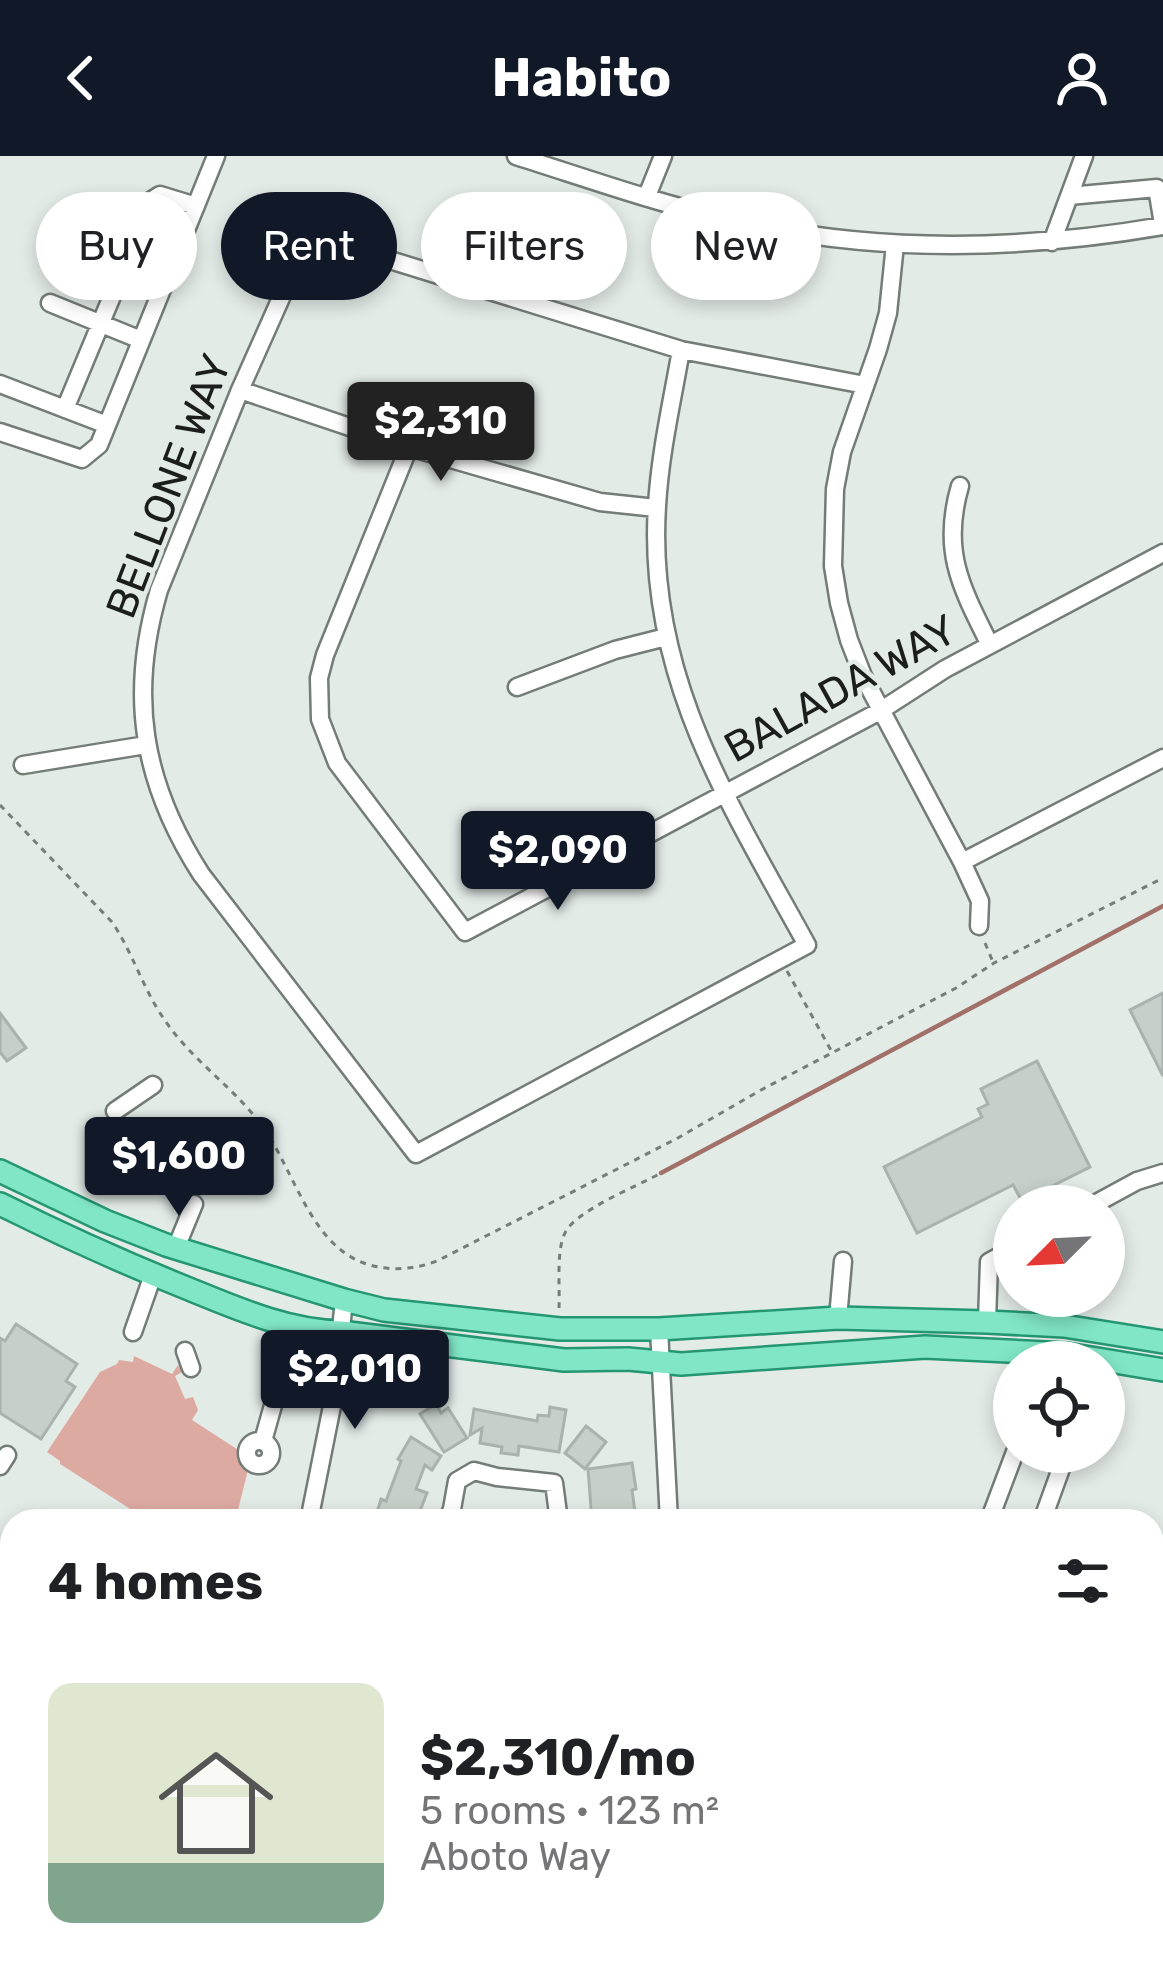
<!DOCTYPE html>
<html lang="en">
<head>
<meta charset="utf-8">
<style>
  body { margin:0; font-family:Rubik,sans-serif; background:#f2f2f2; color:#202124; height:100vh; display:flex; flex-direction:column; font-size:45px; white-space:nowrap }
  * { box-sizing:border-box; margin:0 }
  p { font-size:39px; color:#757577 }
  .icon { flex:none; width:66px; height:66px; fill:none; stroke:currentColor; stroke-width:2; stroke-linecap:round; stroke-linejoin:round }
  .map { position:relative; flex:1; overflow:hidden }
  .sheet { position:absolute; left:0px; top:1353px; width:1164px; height:471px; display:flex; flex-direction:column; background:#fff; border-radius:36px 36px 0 0; box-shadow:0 6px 18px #0003 }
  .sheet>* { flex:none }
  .banner { position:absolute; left:36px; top:36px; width:1092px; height:108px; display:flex; gap:24px }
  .needle { width:78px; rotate:246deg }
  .tools { position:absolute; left:993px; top:1029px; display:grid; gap:24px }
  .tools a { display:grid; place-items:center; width:132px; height:132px; border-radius:50%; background:#fff; box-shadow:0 6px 18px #0003; font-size:60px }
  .price { position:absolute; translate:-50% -102px; padding:0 27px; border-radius:12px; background:#111827; color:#fff; font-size:39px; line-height:78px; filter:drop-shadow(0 3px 6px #0008) }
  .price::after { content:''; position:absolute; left:50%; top:72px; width:36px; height:27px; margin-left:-18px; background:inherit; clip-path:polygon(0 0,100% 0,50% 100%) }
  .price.on { background:#222; color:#fff }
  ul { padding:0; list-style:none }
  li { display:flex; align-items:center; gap:36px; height:300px; padding:0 48px }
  li span { display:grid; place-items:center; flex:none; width:336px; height:240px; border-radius:24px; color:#555 }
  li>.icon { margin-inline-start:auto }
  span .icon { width:144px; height:144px; fill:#fffc; stroke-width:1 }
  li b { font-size:51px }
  h2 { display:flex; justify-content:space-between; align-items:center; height:144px; padding:0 48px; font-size:51px }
  .pill { padding:0 42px; border-radius:54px; background:#fff; box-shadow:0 6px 18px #0003; font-size:42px; line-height:108px }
  .pill.on { background:#111827; color:#fff }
  header { display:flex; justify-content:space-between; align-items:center; height:156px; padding:0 48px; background:#111827; color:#fff; font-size:54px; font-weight:700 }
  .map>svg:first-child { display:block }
  .green { fill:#ddaaa2 }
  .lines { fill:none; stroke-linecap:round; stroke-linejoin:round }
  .stream { stroke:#a17069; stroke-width:4.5 }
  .building { fill:#c6cfca; stroke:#a9b2ae; stroke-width:3 }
  .minor-casing { stroke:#747c78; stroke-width:21 }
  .major-casing { stroke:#259672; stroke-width:26 }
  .path { stroke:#777d7a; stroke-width:3; stroke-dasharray:6 6; stroke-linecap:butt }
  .minor { stroke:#fff; stroke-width:16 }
  .major { stroke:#80e6c5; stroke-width:21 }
  .labels { text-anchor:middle; stroke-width:9; stroke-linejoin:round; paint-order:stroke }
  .street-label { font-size:42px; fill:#1b1e1d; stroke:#e3ebe7 }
</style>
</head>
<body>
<header><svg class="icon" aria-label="back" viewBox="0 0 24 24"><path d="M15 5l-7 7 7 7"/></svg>Habito<svg class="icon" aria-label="person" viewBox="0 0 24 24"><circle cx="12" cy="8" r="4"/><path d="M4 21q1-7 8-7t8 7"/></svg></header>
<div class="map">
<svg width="1163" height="1822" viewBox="0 0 1163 1822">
  <rect width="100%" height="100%" fill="#e3ebe7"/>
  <path class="green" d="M 134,1200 L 172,1218 L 178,1209 L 184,1215 L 175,1220 L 185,1243 L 193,1241 L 198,1254 L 192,1264 L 240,1295 L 241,1306 L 248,1314 L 238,1354 L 226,1353 L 222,1365 L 149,1365 L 60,1308 L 60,1305 L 47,1296 L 100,1216 L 117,1208 L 119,1204 L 133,1206 Z
    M 1163,1748 L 1163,1822 L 853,1822 L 848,1812 L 1152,1812 L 1152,1753 Z"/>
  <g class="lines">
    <path class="stream" d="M 661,1017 L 1163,750"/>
  </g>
  <path class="building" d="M 1163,837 L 1163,920 L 1130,854 Z
    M 0,857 L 26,892 L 7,905 L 0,896 Z
    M 1037,905 L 1090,1011 L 1022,1045 L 1013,1029 L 917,1077 L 884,1011 L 982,961 L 978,953 L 988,948 L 981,933 Z
    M 16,1168 L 77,1208 L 66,1225 L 75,1231 L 41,1283 L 0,1257 L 0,1182 L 5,1185 Z
    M 436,1248 L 441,1257 L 448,1252 L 467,1282 L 444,1296 L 420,1258 Z
    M 550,1251 L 566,1254 L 559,1296 L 519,1290 L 518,1299 L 501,1297 L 502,1291 L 480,1287 L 482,1272 L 470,1279 L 474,1253 L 537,1265 L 538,1259 L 549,1260 Z
    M 586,1270 L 606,1286 L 585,1313 L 565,1297 Z
    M 411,1281 L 441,1300 L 432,1314 L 425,1309 L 416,1333 L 427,1337 L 420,1355 L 435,1359 L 434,1365 L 384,1365 L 385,1362 L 376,1360 L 381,1343 L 386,1345 L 401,1305 L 398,1303 Z
    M 632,1307 L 636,1333 L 632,1334 L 636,1363 L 592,1365 L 588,1313 Z
    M 12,1441 L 12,1628 L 0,1640 L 0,1453 Z"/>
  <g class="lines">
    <defs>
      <path id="minor" d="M 516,0 C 586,22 656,47 727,63 C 871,98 1018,95 1163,70
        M 647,40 L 663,0
        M 1069,40 L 1157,32 L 1163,68
        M 1052,86 L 1084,0
        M 895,88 L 888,157 L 878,193 L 842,296 L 835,333 L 833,410 L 839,447 L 849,484 L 863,520 L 962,706 L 980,745 L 979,770
        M 50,147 L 141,184
        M 681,194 C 672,246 660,297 657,350 C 646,519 729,647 807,789 L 416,998 L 201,718 C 142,626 128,539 159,434 L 240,234 L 309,79 L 681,194 L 865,229
        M 0,228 L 107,269
        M 240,234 L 409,291 L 600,346 L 656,352
        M 65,253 L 152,44 L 160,39 L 196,50
        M 0,276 L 82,303 L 99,289 L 216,0
        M 409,291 L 325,499 L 319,522 L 320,563 L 337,607 L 465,776 L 880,555 L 945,513 L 1163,397
        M 960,330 C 941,395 961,431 990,489
        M 517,531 L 615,494 L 666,481
        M 23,609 L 146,589
        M 962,706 L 1163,602
        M 115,955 L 153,929
        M 1091,1050 L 1137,1025 L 1163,1017
        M 176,1092 L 194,1048
        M 838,1162 L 843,1105
        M 987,1166 L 989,1106 L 1014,1092
        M 659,1173 L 669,1365
        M 133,1176 L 153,1119
        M 185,1195 L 191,1212
        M 263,1285 L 279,1228
        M247 1297a12 12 0 1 1 24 0a12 12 0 1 1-24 0Z
        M 0,1310 L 7,1299
        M 309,1365 L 334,1240 L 344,1144
        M 447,1365 L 452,1353 L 457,1325 L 474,1315 L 497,1321 L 554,1327 L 559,1365
        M 989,1365 L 1015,1296
        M 1042,1365 L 1067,1296
        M 1152,1440 L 1163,1435
        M 1152,1473 L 1163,1463
        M 1152,1682 L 1163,1677
        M 702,1812 L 707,1822
        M 822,1812 L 826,1822
        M 59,1822 L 68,1812
        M 222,1822 L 228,1812
        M 649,1822 L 666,1812"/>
      <path id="major" d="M 0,1015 L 105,1065 L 166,1089 L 344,1144 L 384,1154 L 560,1173 L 659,1173 L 838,1162 L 987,1166 L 1064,1170 L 1163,1186
        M 0,1048 C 62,1079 124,1107 189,1133 C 238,1153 288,1175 341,1176 L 564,1204 L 628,1203 L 681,1208 L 925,1191 L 1067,1198 L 1163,1214"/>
    </defs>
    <use href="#minor" class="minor-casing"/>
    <use href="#major" class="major-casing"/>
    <path class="path" d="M 0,649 L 112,766 C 133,797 143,833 164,863 C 191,904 234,931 263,971 C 289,1008 306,1067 341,1094 C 368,1116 406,1117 437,1105 L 676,983 L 761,934 L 956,832 L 994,807 L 1163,722
      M 985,787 L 993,806
      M 787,815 L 832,896
      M 559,1152 C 560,1132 556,1094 565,1077 C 576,1054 638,1030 661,1017"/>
    <use href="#minor" class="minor"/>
    <use href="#major" class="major"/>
  </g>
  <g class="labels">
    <g class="street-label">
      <text transform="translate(168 330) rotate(-69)" y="15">BELLONE WAY</text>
      <text transform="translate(840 532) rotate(-29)" y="15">BALADA WAY</text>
    </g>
  </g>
</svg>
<div class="tools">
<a><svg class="needle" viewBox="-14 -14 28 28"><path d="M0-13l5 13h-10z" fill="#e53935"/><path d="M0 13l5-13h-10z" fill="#757577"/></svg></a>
<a><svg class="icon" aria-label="locate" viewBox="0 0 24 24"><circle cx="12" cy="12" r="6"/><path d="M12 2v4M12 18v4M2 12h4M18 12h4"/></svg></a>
</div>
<b class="price on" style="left:441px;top:328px">$2,310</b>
<b class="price" style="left:558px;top:757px">$2,090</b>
<b class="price" style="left:179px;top:1063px">$1,600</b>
<b class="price" style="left:355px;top:1276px">$2,010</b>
<div class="banner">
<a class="pill">Buy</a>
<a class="pill on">Rent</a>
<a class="pill">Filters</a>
<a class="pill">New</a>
</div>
<section class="sheet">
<h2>4 homes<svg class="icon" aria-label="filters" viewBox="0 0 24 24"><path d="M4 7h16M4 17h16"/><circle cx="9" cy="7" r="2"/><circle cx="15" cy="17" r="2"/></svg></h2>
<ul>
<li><span style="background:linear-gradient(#dfe7d0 75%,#7fa58c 0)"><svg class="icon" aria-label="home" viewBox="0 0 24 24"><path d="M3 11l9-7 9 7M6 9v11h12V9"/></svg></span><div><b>$2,310/mo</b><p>5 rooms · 123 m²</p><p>Aboto Way</p></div></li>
</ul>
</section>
</div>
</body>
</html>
